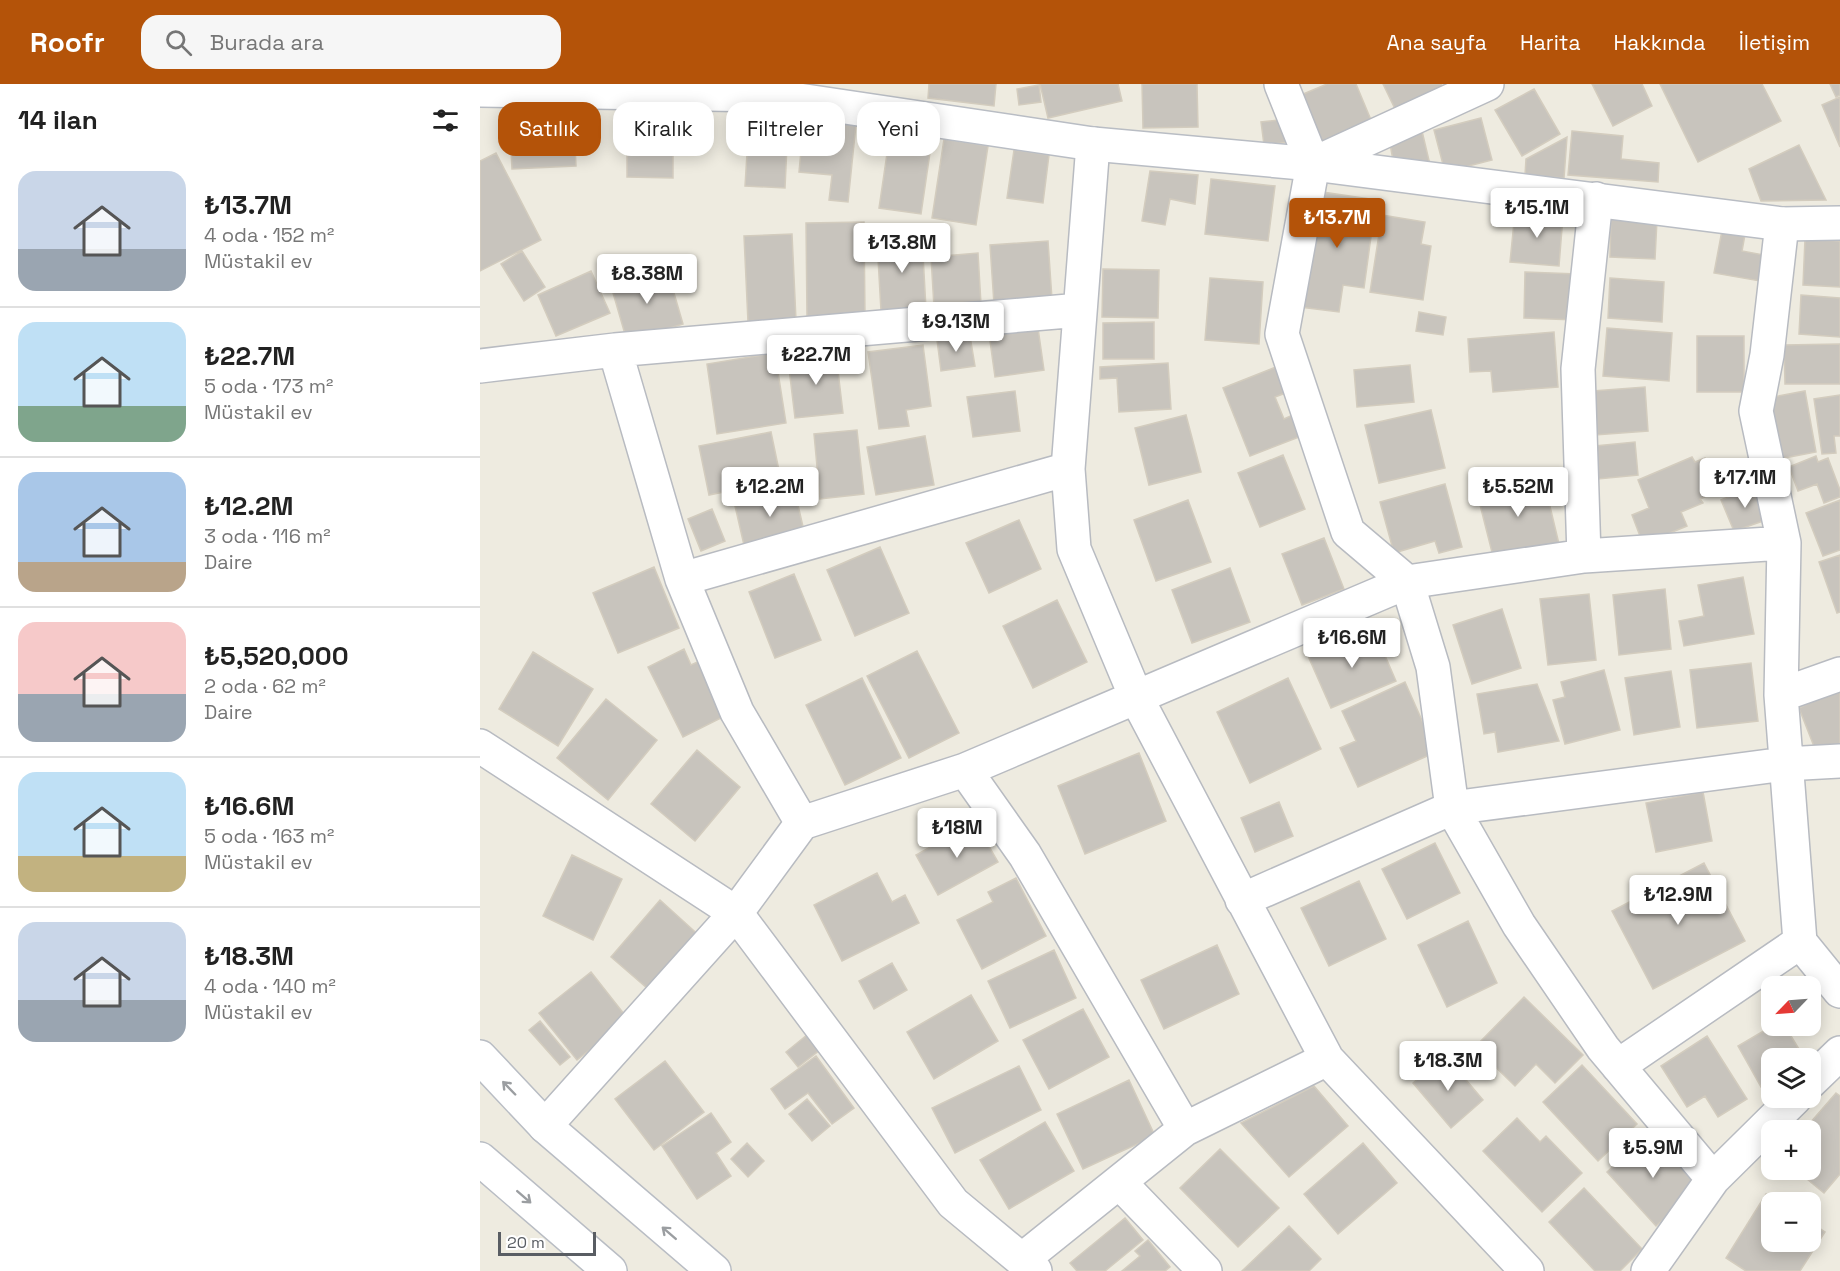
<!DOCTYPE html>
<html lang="tr">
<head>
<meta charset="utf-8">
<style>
  body { margin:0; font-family:"Space Grotesk",sans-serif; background:#f6f6f6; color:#222; height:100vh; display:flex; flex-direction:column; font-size:22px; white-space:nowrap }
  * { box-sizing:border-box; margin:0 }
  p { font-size:20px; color:#767676 }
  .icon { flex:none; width:33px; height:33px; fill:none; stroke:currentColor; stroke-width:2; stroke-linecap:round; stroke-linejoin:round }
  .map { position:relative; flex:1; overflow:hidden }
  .side { display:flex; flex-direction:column; background:#fff; width:480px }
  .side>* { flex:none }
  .guide { position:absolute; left:18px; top:18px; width:570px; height:54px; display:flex; gap:12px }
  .needle { width:39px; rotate:245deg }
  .fabs { position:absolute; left:1281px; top:892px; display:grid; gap:12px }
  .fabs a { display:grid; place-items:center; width:60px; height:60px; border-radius:12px; background:#fff; box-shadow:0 3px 15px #0003; font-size:30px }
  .scale { position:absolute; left:18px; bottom:15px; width:98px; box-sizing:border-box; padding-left:6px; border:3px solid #595d63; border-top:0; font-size:16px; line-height:21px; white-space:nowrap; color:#595d63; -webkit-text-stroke:4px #fff; paint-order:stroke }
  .price { position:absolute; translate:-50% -51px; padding:0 14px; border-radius:6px; background:#fff; color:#222; font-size:20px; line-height:39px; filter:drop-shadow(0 2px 3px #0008) }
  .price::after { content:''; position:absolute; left:50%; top:36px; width:18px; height:14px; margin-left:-9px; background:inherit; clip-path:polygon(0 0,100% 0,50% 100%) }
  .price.on { background:#b45309; color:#fff }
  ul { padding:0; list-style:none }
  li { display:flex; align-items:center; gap:18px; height:150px; padding:0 18px }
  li+li { border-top:2px solid #e0e0e0 }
  li span { display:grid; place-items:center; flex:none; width:168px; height:120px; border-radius:18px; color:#555 }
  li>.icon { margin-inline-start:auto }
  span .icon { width:72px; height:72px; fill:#fffc; stroke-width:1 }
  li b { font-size:26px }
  h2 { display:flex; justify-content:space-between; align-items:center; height:72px; padding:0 18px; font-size:26px }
  .chip { padding:0 21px; border-radius:18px; background:#fff; box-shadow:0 3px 15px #0003; font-size:21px; line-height:54px }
  .chip.on { background:#b45309; color:#fff }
  header { display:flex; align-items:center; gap:36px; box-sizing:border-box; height:84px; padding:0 30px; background:#b45309; color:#fff }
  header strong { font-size:28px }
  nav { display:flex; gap:33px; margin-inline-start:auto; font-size:21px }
  .search { width:420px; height:54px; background:#f6f6f6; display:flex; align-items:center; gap:15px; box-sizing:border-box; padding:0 21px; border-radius:18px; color:#767676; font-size:22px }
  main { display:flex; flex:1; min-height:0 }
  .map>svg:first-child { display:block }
  .building { fill:#c8c4bd; stroke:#d3ccbe; stroke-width:1.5 }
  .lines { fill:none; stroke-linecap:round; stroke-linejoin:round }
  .street-casing { stroke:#b8bbc1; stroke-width:36 }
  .secondary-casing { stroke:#b9bdc4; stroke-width:36 }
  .street { stroke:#fff; stroke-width:33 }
  .secondary { stroke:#fff; stroke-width:33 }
  .oneway { stroke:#9b9ea1 }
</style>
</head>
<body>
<header>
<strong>Roofr</strong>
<div class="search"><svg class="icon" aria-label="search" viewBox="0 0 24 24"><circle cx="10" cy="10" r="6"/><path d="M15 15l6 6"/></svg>Burada ara</div>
<nav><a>Ana sayfa</a><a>Harita</a><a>Hakkında</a><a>İletişim</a></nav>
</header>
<main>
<section class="side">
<h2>14 ilan<svg class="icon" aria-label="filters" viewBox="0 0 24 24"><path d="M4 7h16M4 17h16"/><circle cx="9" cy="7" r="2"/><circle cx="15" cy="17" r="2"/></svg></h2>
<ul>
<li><span style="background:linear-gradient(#c9d6e8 65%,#9aa5b1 0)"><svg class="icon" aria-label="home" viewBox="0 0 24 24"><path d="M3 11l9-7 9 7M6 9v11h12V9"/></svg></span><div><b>₺13.7M</b><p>4 oda · 152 m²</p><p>Müstakil ev</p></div></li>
<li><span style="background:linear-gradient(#bfe0f5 70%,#7fa58c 0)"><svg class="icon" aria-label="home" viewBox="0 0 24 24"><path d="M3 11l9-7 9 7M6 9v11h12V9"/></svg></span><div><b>₺22.7M</b><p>5 oda · 173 m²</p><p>Müstakil ev</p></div></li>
<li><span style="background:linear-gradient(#a9c7e8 75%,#b9a48a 0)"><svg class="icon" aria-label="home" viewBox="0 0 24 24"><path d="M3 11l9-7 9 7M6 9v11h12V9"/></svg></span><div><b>₺12.2M</b><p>3 oda · 116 m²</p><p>Daire</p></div></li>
<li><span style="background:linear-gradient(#f6c9c9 60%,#9aa5b1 0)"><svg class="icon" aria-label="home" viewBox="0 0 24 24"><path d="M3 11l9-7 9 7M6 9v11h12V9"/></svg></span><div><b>₺5,520,000</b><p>2 oda · 62 m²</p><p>Daire</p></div></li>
<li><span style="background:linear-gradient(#bfe0f5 70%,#c2b280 0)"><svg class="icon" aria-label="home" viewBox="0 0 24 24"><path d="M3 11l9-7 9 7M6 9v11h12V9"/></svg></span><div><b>₺16.6M</b><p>5 oda · 163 m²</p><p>Müstakil ev</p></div></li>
<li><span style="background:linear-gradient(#c9d6e8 65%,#9aa5b1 0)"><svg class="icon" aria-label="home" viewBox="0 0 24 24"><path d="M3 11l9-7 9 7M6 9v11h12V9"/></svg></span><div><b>₺18.3M</b><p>4 oda · 140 m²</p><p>Müstakil ev</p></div></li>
</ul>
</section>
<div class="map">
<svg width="1360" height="1187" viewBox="0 0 1360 1187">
  <rect width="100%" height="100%" fill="#eeebe0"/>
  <path class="building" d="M 449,0 L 516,0 L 514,22 L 448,14 Z
    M 560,0 L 638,0 L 642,17 L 568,34 Z
    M 662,0 L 717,0 L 718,43 L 663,44 Z
    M 847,0 L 876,0 L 894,43 L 844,64 L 821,11 Z
    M 903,0 L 961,0 L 965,8 L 918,31 Z
    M 1112,0 L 1162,0 L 1172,22 L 1133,42 Z
    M 1180,0 L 1282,0 L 1301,37 L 1218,78 Z
    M 1350,0 L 1360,0 L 1360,11 L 1356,13 Z
    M 559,1 L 561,18 L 539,21 L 537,5 Z
    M 1054,5 L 1080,50 L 1042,72 L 1015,26 Z
    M 1360,13 L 1360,63 L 1342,21 Z
    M 147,34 L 193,35 L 193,94 L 147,93 Z
    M 1001,34 L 1012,76 L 965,88 L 954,46 Z
    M 807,35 L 810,58 L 784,61 L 781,38 Z
    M 324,36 L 376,41 L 368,118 L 349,116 L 352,91 L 319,88 Z
    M 269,37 L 308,40 L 305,104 L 265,102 Z
    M 94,41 L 96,82 L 32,85 L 30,45 Z
    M 942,47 L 951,85 L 914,82 L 909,54 Z
    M 1092,47 L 1143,52 L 1141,75 L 1179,79 L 1178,98 L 1088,91 Z
    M 1087,53 L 1084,94 L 1045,91 L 1046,75 Z
    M 464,55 L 508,62 L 496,141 L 452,134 Z
    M 409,56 L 451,62 L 441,130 L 399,124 Z
    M 1319,61 L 1346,116 L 1281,117 L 1269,85 Z
    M 534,66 L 569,71 L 563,119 L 527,114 Z
    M 16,69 L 61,156 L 0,187 L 0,77 Z
    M 670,87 L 718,91 L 715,120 L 690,115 L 685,141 L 662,137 Z
    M 731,95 L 795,102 L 788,157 L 725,150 Z
    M 836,107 L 896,116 L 884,204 L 863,201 L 859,228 L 820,223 Z
    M 1035,128 L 1083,132 L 1079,182 L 1030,178 Z
    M 902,131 L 945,138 L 941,160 L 951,162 L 943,216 L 890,208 Z
    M 1131,134 L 1177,136 L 1175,175 L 1130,173 Z
    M 384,138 L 385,233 L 327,233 L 326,139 Z
    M 1243,141 L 1266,145 L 1262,167 L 1284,171 L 1280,197 L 1234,189 Z
    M 312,150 L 316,236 L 268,238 L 264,152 Z
    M 442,153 L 446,225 L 401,227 L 397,156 Z
    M 1325,155 L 1360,157 L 1360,203 L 1323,201 Z
    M 568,157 L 572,215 L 514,220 L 510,161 Z
    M 42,167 L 65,203 L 44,217 L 21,180 Z
    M 498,169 L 501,220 L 454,223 L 451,173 Z
    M 187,185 L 203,240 L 147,257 L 131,202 Z
    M 623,185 L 679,186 L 678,234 L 622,233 Z
    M 111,187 L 130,229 L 76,252 L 58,211 Z
    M 1045,188 L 1097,190 L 1095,236 L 1044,234 Z
    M 730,194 L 783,198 L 779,260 L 725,256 Z
    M 1130,194 L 1184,198 L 1182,238 L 1128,234 Z
    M 1321,211 L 1360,214 L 1360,253 L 1319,250 Z
    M 939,228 L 966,233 L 963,251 L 936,247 Z
    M 674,238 L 674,275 L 623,275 L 623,239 Z
    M 558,244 L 564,286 L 515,293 L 509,250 Z
    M 1127,244 L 1192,249 L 1189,297 L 1123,292 Z
    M 1074,248 L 1078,303 L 1013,308 L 1011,287 L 990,288 L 988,255 Z
    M 490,252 L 495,282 L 461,287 L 457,256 Z
    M 1217,252 L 1264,252 L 1264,308 L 1217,308 Z
    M 1360,260 L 1360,300 L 1305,300 L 1304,261 Z
    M 443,261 L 451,322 L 426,326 L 429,342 L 399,345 L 388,268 Z
    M 295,269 L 306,339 L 237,350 L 227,280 Z
    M 356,270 L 363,329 L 315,334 L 308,276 Z
    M 688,279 L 691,325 L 639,328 L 637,294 L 620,295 L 620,283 Z
    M 801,281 L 811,307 L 795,313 L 804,335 L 815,330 L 824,351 L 770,372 L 743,304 Z
    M 930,281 L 934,318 L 877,323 L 874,286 Z
    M 1165,303 L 1168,347 L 1115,351 L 1113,307 Z
    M 535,307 L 540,347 L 493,353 L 487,313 Z
    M 1325,307 L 1336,368 L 1299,375 L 1288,314 Z
    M 1360,311 L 1360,352 L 1354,352 L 1356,369 L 1342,370 L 1334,315 Z
    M 951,326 L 965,384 L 899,399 L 885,341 Z
    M 706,331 L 721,388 L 669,401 L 655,344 Z
    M 377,346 L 384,410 L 340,415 L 334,350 Z
    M 291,348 L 301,396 L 229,411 L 219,362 Z
    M 445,352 L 454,401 L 396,411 L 387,363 Z
    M 1155,358 L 1158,391 L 1118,395 L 1115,362 Z
    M 803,371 L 825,425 L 780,443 L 758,389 Z
    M 1336,372 L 1338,378 L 1348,374 L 1360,406 L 1360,413 L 1344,419 L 1337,400 L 1318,407 L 1309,383 Z
    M 1212,373 L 1215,378 L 1225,374 L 1228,383 L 1236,380 L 1246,404 L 1220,415 L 1223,419 L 1201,428 L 1207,442 L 1163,460 L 1152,431 L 1169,424 L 1158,396 Z
    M 1063,393 L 1079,460 L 1014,476 L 997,409 Z
    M 965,400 L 982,463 L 959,469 L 955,457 L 914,469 L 900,418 Z
    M 1277,401 L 1289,435 L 1254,447 L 1241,416 Z
    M 315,408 L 324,447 L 264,461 L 255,422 Z
    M 708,416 L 731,478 L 676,497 L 654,436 Z
    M 1360,416 L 1360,466 L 1343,472 L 1326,429 Z
    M 232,425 L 245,457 L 221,467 L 208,435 Z
    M 539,436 L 561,485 L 509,509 L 486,459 Z
    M 844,454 L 864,505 L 822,521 L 802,470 Z
    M 400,463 L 429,529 L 375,552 L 347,486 Z
    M 1360,471 L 1360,528 L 1357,529 L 1339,478 Z
    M 174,483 L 199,544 L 138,569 L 113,509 Z
    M 750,484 L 770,538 L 712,559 L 692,506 Z
    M 314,490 L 341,556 L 295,574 L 269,508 Z
    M 1263,493 L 1274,550 L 1204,562 L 1199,537 L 1224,532 L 1218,501 Z
    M 1185,505 L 1191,565 L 1139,571 L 1133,511 Z
    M 1109,510 L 1116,576 L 1068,581 L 1060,515 Z
    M 577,516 L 607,578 L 553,604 L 523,542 Z
    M 1022,525 L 1041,584 L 992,600 L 973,541 Z
    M 894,546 L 916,597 L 851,624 L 828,572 Z
    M 204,565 L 211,581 L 224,575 L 251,629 L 203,653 L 168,583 Z
    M 437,567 L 479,649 L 429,674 L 387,592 Z
    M 53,568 L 113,605 L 78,662 L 19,625 Z
    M 1271,579 L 1278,637 L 1217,644 L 1210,586 Z
    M 1124,586 L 1140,646 L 1085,660 L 1073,616 L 1085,613 L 1081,598 Z
    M 1191,587 L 1200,643 L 1154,651 L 1145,594 Z
    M 382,594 L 421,674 L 365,701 L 326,621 Z
    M 808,594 L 841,665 L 770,699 L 737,628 Z
    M 925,598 L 956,668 L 878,703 L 860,664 L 876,657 L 862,627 Z
    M 1057,600 L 1079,657 L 1018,668 L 1015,648 L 1004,650 L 997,610 Z
    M 1360,604 L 1360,661 L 1335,665 L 1319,624 Z
    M 126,615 L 177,656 L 128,716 L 77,674 Z
    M 217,666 L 260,703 L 215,757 L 171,720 Z
    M 659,669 L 686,737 L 605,770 L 578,702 Z
    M 1223,708 L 1232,757 L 1176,768 L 1166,719 Z
    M 799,718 L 813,752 L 775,768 L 761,734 Z
    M 495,738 L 518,778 L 458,811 L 436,771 Z
    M 955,759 L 980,809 L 927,835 L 902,785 Z
    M 92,771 L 142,795 L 113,856 L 63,832 Z
    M 1224,779 L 1265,857 L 1173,905 L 1132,827 Z
    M 397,789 L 412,818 L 425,811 L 439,839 L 362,877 L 334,821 Z
    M 536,794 L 566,852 L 502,885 L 477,836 L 513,818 L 508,808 Z
    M 879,797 L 906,855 L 849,882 L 821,824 Z
    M 180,816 L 223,855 L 175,911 L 131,873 Z
    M 988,837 L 1017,899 L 967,923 L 938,861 Z
    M 737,861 L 759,910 L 684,945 L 661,896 Z
    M 574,866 L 596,914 L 530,944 L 508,897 Z
    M 412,879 L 427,906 L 394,925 L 379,897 Z
    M 111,888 L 148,935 L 97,976 L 59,929 Z
    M 491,911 L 518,957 L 454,995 L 427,948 Z
    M 1044,913 L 1103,971 L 1075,999 L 1056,980 L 1035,1002 L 995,963 Z
    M 603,925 L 629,973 L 569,1005 L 543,956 Z
    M 60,937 L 90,973 L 80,981 L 49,946 Z
    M 1292,942 L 1305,942 L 1325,975 L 1292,975 L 1292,997 L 1281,1003 L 1258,962 Z
    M 333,946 L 345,962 L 318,983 L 306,968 Z
    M 1227,952 L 1267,1015 L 1238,1033 L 1225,1012 L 1207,1023 L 1181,982 Z
    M 965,971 L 1003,1016 L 971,1044 L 933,999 Z
    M 336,972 L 374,1024 L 352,1040 L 328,1009 L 305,1025 L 291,1005 Z
    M 185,977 L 224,1028 L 174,1066 L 135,1015 Z
    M 1102,981 L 1157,1040 L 1118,1077 L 1063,1018 Z
    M 539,982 L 561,1026 L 475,1069 L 452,1024 Z
    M 649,996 L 675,1052 L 603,1085 L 577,1030 Z
    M 834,1002 L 868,1042 L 809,1093 L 761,1039 Z
    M 1356,1009 L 1360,1012 L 1360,1090 L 1344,1109 L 1316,1086 L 1330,1086 L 1330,1047 L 1323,1047 Z
    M 327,1015 L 350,1042 L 332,1057 L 309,1030 Z
    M 231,1029 L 251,1058 L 236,1069 L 251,1092 L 217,1115 L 182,1062 Z
    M 1037,1034 L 1060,1058 L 1066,1052 L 1102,1089 L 1062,1128 L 1003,1067 Z
    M 565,1038 L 594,1087 L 529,1125 L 500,1076 Z
    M 1170,1048 L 1220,1102 L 1176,1142 L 1127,1088 Z
    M 267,1059 L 284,1077 L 268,1093 L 251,1075 Z
    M 883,1059 L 917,1099 L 858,1150 L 824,1110 Z
    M 740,1065 L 799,1124 L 758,1163 L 700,1104 Z
    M 1104,1104 L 1162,1165 L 1140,1187 L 1115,1187 L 1069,1138 Z
    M 1286,1110 L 1300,1119 L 1292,1119 L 1292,1158 L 1330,1158 L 1330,1138 L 1345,1148 L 1320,1187 L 1266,1187 L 1246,1174 Z
    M 645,1134 L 663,1156 L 625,1187 L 597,1187 L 590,1179 Z
    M 809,1142 L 841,1175 L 829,1187 L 762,1187 Z
    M 668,1156 L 690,1183 L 685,1187 L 642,1187 L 660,1172 L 655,1167 Z"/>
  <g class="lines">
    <defs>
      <path id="street" d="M 801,0 L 833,80 L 802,250 L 868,448 L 927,498 L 953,583 L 972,724 L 1039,841 L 1123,964 L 1233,1095
        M 613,60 L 588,385 L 594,465 L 656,613 L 847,975 L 1047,1187
        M 833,80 L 1007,0
        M 1302,140 L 1287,271 L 1276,327 L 1304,459 L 1301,611 L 1320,858 L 1360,907
        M 135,266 L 202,495 L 257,628 L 322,739
        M 0,282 L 135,266 L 600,226
        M 1104,472 L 1098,285 L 1116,115
        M 202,495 L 588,385
        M 1301,611 L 1360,590
        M 0,662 L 256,829 L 473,1119 L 555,1187
        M 485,686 L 545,771 L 705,1045
        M 762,816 L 972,724 L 1305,680 L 1360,677
        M 1138,982 L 1320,858
        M 1330,998 L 1360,969
        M 65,1042 L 256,829 L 322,739 L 485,686 L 927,498 L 1104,472 L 1304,459
        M 640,1099 L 725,1187
        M 543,1175 L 705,1045 L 847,975
        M 1168,1187 L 1233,1095 L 1315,1014"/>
      <path id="secondary" d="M 0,6 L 285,11 L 613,60 L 833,80 L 1302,140 L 1360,139
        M 0,973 L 65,1042 L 234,1187
        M 0,1075 L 130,1187"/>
    </defs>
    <use href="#street" class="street-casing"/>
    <use href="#secondary" class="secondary-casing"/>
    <use href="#street" class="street"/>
    <use href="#secondary" class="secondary"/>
  </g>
  <defs><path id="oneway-shaft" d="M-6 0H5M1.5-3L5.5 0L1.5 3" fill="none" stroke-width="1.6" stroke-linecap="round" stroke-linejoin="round" transform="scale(1.5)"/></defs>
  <g class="oneway">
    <use href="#oneway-shaft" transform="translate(29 1004) rotate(-134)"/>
    <use href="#oneway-shaft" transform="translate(44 1113) rotate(41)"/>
    <use href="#oneway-shaft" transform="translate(189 1149) rotate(-139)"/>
  </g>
</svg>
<div class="fabs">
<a><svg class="needle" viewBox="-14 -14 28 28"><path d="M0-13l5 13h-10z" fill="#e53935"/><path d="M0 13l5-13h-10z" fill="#767676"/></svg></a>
<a><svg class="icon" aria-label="layers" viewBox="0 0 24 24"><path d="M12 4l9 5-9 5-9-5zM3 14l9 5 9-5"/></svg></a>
<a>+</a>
<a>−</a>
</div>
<div class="scale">20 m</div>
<b class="price" style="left:1057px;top:155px">₺15.1M</b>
<b class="price on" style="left:857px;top:165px">₺13.7M</b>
<b class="price" style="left:422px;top:190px">₺13.8M</b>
<b class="price" style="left:167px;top:221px">₺8.38M</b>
<b class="price" style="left:476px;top:269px">₺9.13M</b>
<b class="price" style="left:336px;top:302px">₺22.7M</b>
<b class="price" style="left:1265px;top:425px">₺17.1M</b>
<b class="price" style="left:290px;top:434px">₺12.2M</b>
<b class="price" style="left:1038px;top:434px">₺5.52M</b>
<b class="price" style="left:872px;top:585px">₺16.6M</b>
<b class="price" style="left:477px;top:775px">₺18M</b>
<b class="price" style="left:1198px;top:842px">₺12.9M</b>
<b class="price" style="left:968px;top:1008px">₺18.3M</b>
<b class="price" style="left:1173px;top:1095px">₺5.9M</b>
<div class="guide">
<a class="chip on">Satılık</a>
<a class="chip">Kiralık</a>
<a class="chip">Filtreler</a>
<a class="chip">Yeni</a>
</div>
</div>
</main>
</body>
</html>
